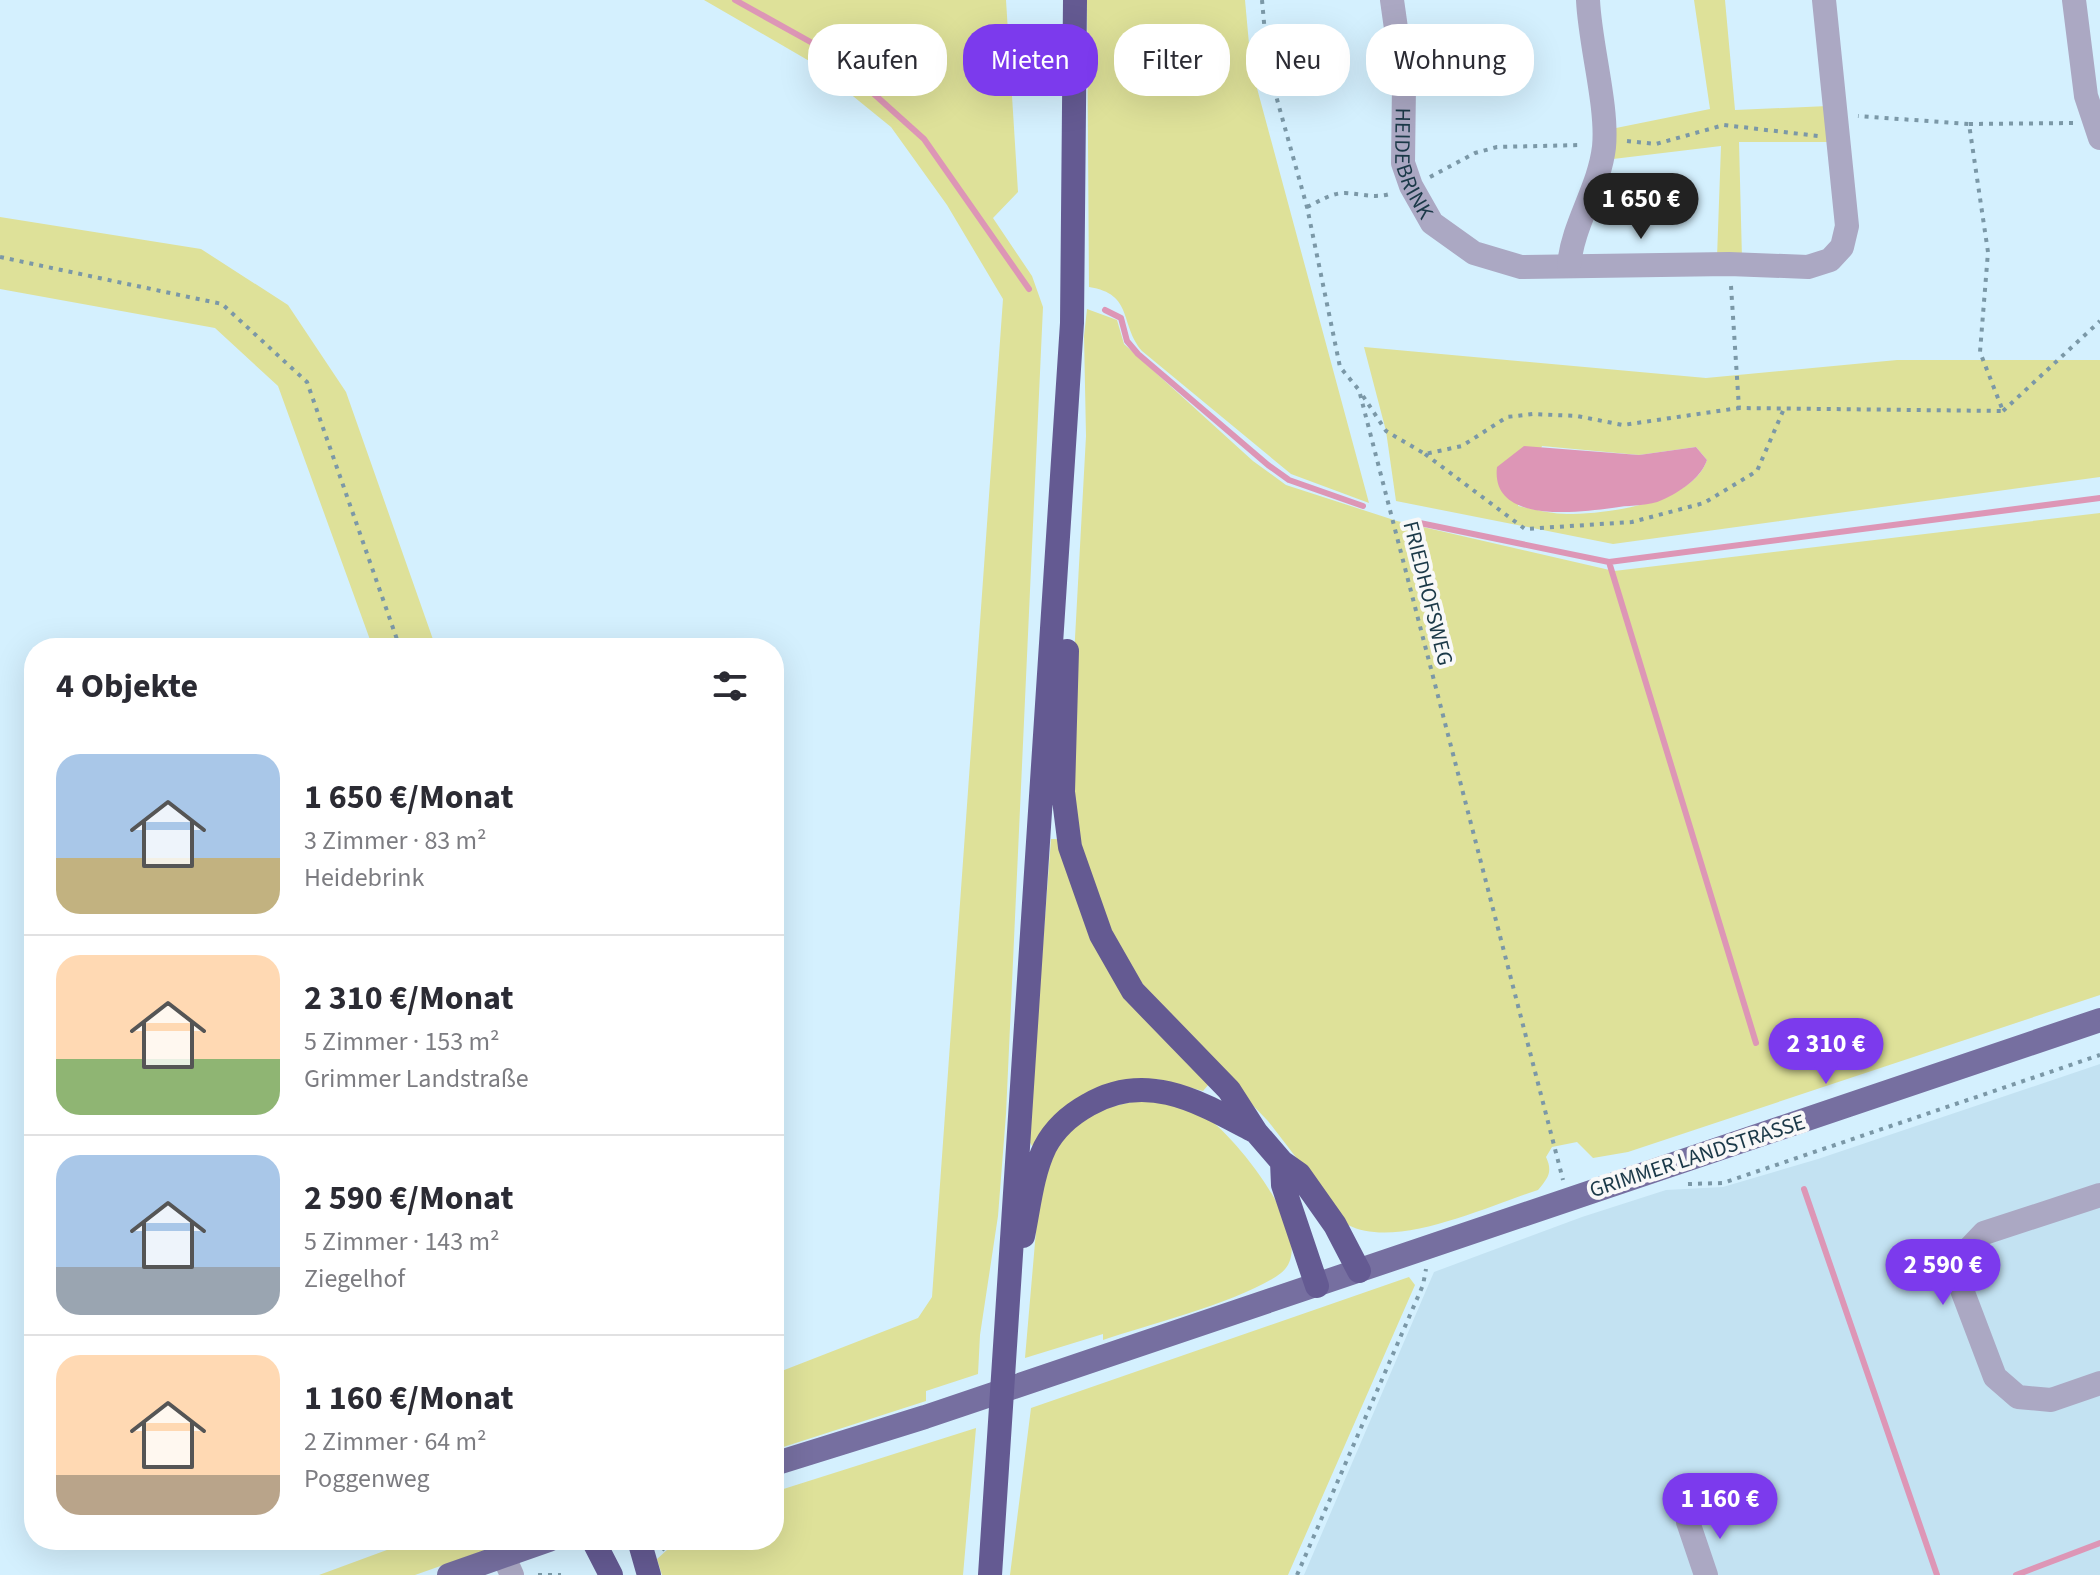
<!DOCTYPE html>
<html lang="de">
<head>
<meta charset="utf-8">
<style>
  body { margin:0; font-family:"Source Sans 3",sans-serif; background:#f2f2f3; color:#2b2b33; height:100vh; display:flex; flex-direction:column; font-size:30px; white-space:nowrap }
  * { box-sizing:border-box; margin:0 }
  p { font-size:26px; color:#7c7c81 }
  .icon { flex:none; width:44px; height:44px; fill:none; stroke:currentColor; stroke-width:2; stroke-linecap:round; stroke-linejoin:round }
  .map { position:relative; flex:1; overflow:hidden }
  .details { position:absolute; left:24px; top:638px; width:760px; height:912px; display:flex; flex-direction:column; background:#fff; border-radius:32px; box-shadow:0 8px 32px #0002 }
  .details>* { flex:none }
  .hud { position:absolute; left:808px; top:24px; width:760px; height:72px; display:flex; gap:16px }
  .price { position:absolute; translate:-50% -68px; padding:0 18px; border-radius:28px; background:#7c3aed; color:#fff; font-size:26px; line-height:52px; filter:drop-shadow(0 2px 4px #0008) }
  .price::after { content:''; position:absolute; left:50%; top:48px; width:24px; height:18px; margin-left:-12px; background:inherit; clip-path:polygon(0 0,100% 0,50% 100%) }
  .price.active { background:#222; color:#fff }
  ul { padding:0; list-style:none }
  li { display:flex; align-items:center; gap:24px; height:200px; padding:0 32px }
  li+li { border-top:2px solid #e1e1e2 }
  li span { display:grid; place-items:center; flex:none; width:224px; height:160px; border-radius:24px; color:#555 }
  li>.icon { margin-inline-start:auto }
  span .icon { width:96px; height:96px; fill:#fffc; stroke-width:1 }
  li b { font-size:34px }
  h2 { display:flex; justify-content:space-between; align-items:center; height:96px; padding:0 32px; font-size:34px }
  .tag { padding:0 28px; border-radius:32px; background:#fff; box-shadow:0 8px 32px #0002; font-size:28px; line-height:72px }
  .tag.active { background:#7c3aed; color:#fff }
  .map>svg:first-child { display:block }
  .built { fill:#c3e2f2 }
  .green { fill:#dee199; fill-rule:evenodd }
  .water { fill:#dd96b6 }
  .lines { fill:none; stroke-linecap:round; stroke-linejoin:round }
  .stream { stroke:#dd96b6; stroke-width:6 }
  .path { stroke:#7b98a7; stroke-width:4; stroke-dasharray:4 6; stroke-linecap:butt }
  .minor { stroke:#aba8c3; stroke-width:24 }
  .major { stroke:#766fa0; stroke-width:24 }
  .highway { stroke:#645a92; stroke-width:24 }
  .labels { text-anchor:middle; stroke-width:8; stroke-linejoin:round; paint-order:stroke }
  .street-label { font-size:22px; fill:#1b3948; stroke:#f8f8f8 }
</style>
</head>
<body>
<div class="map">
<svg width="2100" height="1575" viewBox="0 0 2100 1575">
  <rect width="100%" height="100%" fill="#d4f0fe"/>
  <path class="built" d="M 2100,1064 L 2100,1575 L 1304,1575 L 1434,1272 L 1582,1217 L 1666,1190 L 1723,1187 L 1818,1159 Z"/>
  <path class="green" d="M 704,0 L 1006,0 L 1018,192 L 993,218 L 1032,276 L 1043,307 L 1006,1114 L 998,1216 L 980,1335 L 978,1374 L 926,1391 L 926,1401 L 774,1450 L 774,1374 L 918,1318 L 932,1297 L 1003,299 L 947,205 L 891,127 L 811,62 Z
    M 1087,0 L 1245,0 L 1251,66 L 1369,503 L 1291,474 L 1142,351 C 1119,324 1134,294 1089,287 Z
    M 1694,0 L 1725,0 L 1735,110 L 1828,106 L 1830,142 L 1739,142 L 1742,259 L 1717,258 L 1721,146 L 1613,159 L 1616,128 L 1710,109 Z
    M 0,217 L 201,249 L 288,305 L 346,392 L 436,648 L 373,648 L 278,386 L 215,328 L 0,289 Z
    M 1087,309 L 1117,320 L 1124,344 L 1253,461 L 1286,485 L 1397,521 L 1614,571 L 2100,513 L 2100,995 L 1628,1152 L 1593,1158 L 1577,1142 L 1552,1147 L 1546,1157 C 1553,1172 1548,1178 1538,1190 C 1487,1206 1397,1250 1348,1225 L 1268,1121 L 1164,1014 L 1117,948 L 1085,869 L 1068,767 L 1086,436 L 1084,336 Z
    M 1364,347 L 1706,378 L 1897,360 L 2100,360 L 2100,477 L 1613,544 L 1396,501 L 1386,431 ZM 1542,446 L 1639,455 L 1696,447 L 1707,460 C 1693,503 1608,514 1567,514 C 1551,514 1533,509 1518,506 Z
    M 1051,839 L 1059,839 L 1070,880 L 1209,1084 L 1203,1091 L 1157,1079 L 1032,1146 L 1028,1139 Z
    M 1153,1097 C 1169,1103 1191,1106 1205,1116 C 1234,1135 1322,1241 1281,1273 C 1246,1300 1148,1325 1103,1340 L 1103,1334 L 1025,1358 L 1040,1185 L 1059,1143 L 1089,1112 Z
    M 1409,1277 L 1415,1285 L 1288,1575 L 1010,1575 L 1031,1408 Z
    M 976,1428 L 963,1575 L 662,1575 L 657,1559 L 678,1540 L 774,1540 L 774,1492 Z
    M 414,1540 L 514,1540 L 415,1575 L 319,1575 Z"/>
  <path class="water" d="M 1524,446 L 1639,455 L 1696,447 L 1707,460 C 1701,478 1680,492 1662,500 C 1650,506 1632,505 1619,507 C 1583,512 1490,526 1497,467 Z"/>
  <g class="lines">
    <path class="stream" d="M 735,0 L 825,50 L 924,139 L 1029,289
      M 1105,310 L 1121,318 L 1127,341 L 1138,354 L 1268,465 L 1289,480 L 1363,506
      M 1415,522 L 1609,562 L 2100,498
      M 1609,562 L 1756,1043
      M 1804,1189 L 1937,1575
      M 2016,1575 L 2100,1543"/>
    <path class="path" d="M 1262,0 L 1268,67 L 1307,207 L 1340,367 L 1359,390 L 1563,1180
      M 1969,124 L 2074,123
      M 1627,141 L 1656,144 L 1724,125 L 1818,136
      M 1430,177 L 1475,153 L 1497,147 L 1582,145
      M 1307,207 C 1320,201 1331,193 1345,193 C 1363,194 1376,199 1393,193
      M 0,257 L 222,304 L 307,382 L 400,648
      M 1731,286 L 1739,408 L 2003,411 L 1980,352 L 1988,252 L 1969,124 L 1858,116
      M 1363,396 L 1386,431 L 1425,454 L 1462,446 L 1507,417 L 1533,414 L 1577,416 L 1623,425 L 1739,408
      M 2003,411 L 2100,321
      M 1425,454 L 1525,529 L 1632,522 L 1704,503 L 1757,471 L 1783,411
      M 1688,1184 L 1723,1183 L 2100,1055
      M 662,1550 L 674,1540
      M 538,1575 L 561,1575
      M 1297,1575 L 1423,1285 L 1426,1269"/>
    <g class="minor">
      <path id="s1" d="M 1392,0 L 1404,85 L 1403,163 L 1411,186 L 1432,223 L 1474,253 L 1521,267 L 1729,264 L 1808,267 L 1830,260 L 1842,247 L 1847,226 L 1824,0"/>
      <path d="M 2074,0 L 2086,96 L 2100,138"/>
      <path d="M 1569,265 C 1573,223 1599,189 1604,147 C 1608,106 1590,45 1588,0"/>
      <path d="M 2100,1195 L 1984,1233 L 1965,1253 L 1959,1282 L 1995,1377 L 2018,1397 L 2051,1400 L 2100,1383"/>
      <path d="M 1688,1522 L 1706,1575"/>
      <path d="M 504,1557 L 512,1575"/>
    </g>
    <path class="major" d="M 774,1464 L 925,1417 L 2100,1020
      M 449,1575 L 549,1540"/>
    <path class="highway" d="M 1067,651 L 1063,792 L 1070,847 L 1101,935 L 1133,991 L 1229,1090 L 1256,1132 L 1282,1162 L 1299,1174 L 1335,1225 L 1359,1271
      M 1282,1162 L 1283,1185 L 1317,1286
      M 1023,1236 C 1029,1207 1032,1174 1045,1147 C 1055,1128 1070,1115 1088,1105 C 1147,1070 1201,1103 1254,1131
      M 593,1540 L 611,1575
      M 639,1540 L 649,1575
      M 990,1575 L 1072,323 L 1075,0"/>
  </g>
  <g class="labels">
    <g class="street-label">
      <text dy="8" stroke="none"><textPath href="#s1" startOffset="166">HEIDEBRINK</textPath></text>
      <text transform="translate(1429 593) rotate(76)" y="8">FRIEDHOFSWEG</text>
      <text transform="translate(1697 1155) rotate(-18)" y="8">GRIMMER LANDSTRASSE</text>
    </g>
  </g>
</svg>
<b class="price active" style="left:1641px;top:241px">1 650 €</b>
<b class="price" style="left:1826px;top:1086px">2 310 €</b>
<b class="price" style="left:1943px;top:1307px">2 590 €</b>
<b class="price" style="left:1720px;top:1541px">1 160 €</b>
<div class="hud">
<a class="tag">Kaufen</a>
<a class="tag active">Mieten</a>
<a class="tag">Filter</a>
<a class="tag">Neu</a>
<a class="tag">Wohnung</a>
</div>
<section class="details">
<h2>4 Objekte<svg class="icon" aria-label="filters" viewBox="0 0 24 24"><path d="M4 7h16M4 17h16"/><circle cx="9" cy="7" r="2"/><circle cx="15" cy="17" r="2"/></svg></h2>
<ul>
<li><span style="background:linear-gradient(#a9c7e8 65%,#c2b280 0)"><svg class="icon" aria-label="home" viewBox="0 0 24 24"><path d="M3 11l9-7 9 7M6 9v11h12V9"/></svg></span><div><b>1 650 €/Monat</b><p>3 Zimmer · 83 m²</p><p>Heidebrink</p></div></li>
<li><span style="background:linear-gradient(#ffd9b3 65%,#8fb573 0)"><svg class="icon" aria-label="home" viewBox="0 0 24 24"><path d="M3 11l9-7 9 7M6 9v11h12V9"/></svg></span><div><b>2 310 €/Monat</b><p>5 Zimmer · 153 m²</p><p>Grimmer Landstraße</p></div></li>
<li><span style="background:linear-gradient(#a9c7e8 70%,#9aa5b1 0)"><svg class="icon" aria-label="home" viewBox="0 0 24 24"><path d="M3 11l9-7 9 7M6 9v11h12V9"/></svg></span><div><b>2 590 €/Monat</b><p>5 Zimmer · 143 m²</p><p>Ziegelhof</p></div></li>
<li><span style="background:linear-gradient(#ffd9b3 75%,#b9a48a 0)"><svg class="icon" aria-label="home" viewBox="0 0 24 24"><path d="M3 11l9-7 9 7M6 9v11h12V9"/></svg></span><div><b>1 160 €/Monat</b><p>2 Zimmer · 64 m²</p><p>Poggenweg</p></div></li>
</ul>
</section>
</div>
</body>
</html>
